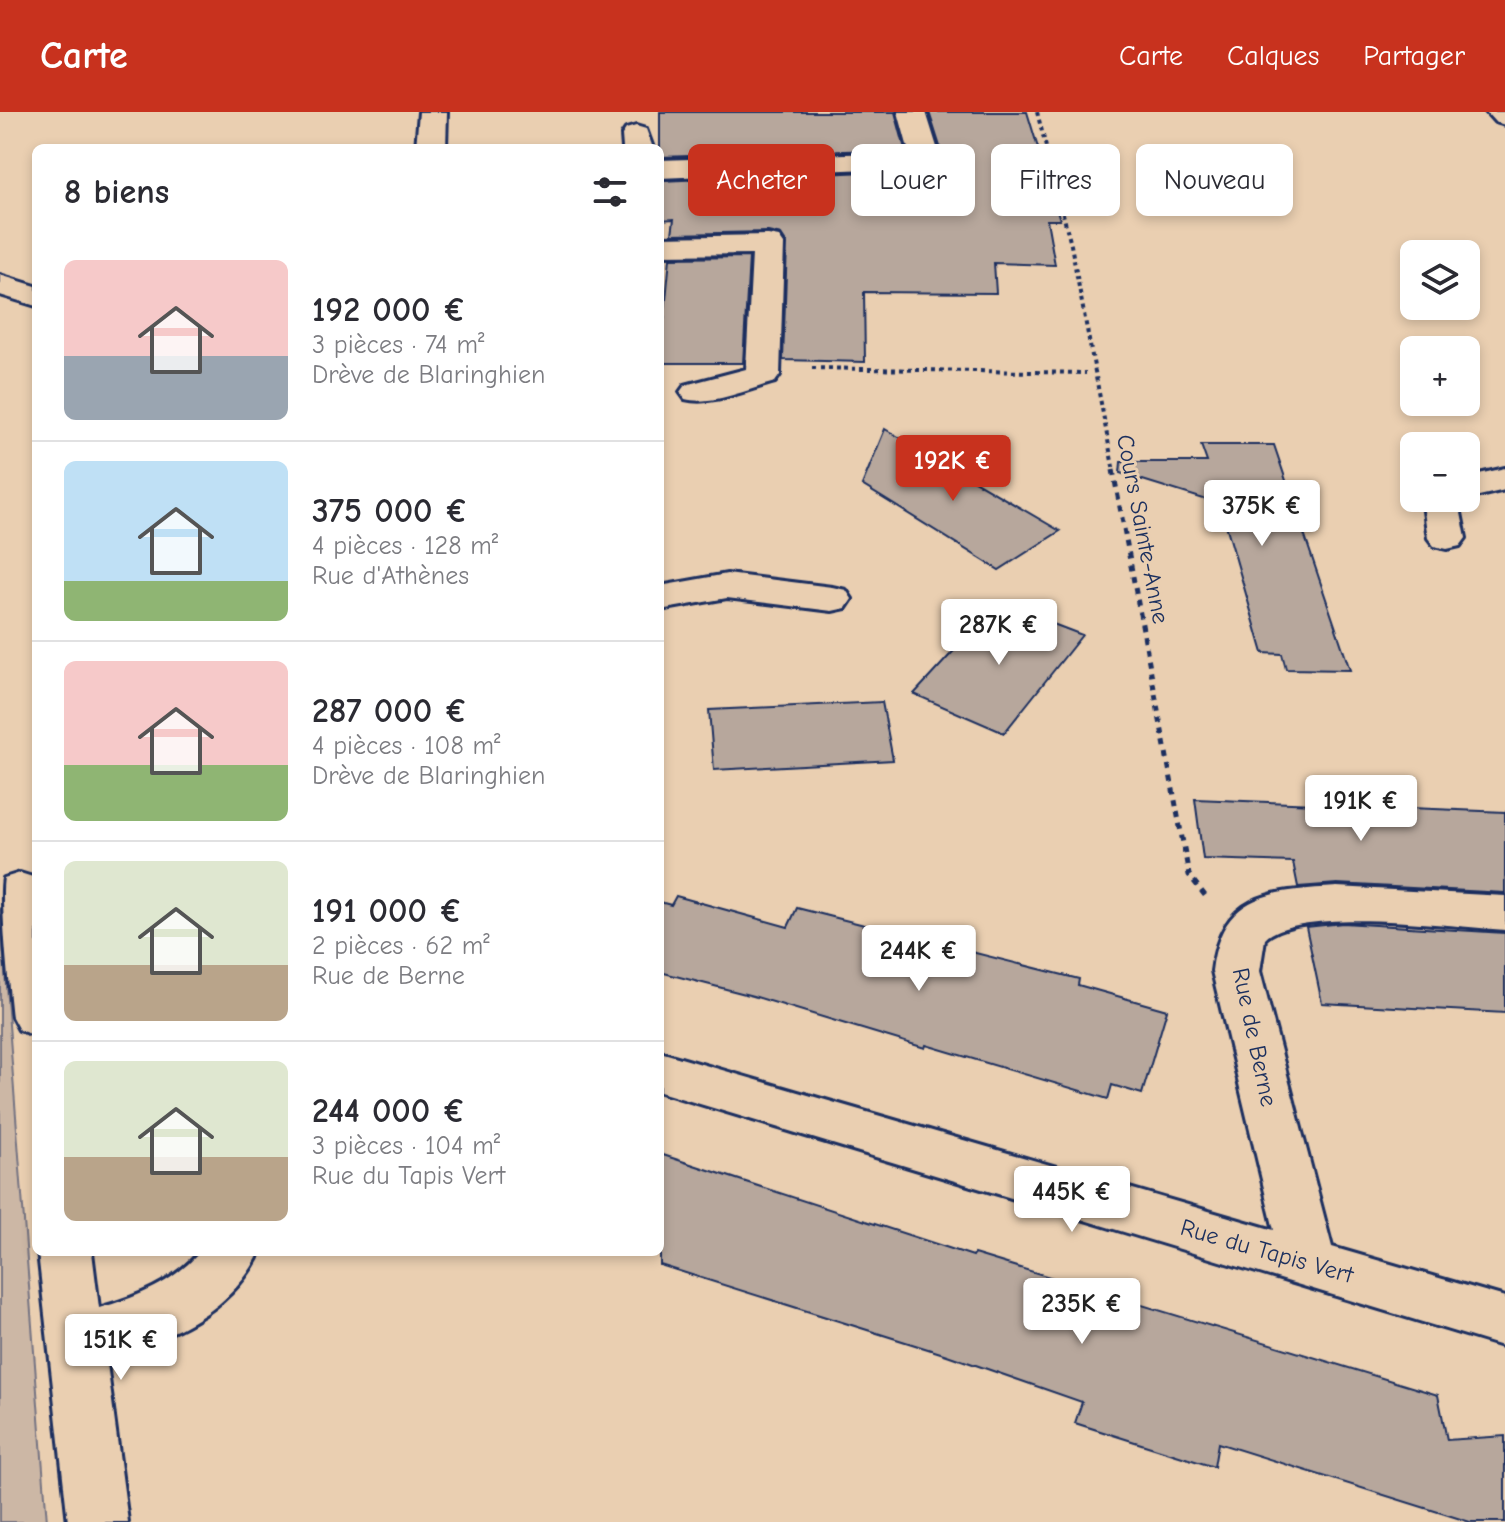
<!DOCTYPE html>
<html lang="fr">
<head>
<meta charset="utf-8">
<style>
  body { margin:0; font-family:"Comic Neue",sans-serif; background:#f7f7f7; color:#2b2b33; height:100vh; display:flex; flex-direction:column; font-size:30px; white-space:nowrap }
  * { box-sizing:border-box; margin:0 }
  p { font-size:26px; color:#7c7c81 }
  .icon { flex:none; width:44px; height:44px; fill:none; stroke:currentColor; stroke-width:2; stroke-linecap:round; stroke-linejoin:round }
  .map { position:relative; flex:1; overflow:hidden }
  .details { position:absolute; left:32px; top:32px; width:632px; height:1112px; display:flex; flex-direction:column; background:#fff; border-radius:12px; box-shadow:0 4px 12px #0003 }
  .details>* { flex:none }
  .top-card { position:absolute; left:688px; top:32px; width:696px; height:72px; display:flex; gap:16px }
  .fabs { position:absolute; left:1400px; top:128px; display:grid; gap:16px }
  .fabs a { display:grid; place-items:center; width:80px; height:80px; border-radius:12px; background:#fff; box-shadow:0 4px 12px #0003; font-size:40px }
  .price { position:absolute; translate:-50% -68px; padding:0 18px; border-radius:8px; background:#fff; color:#222; font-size:26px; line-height:52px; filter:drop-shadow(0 2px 4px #0008) }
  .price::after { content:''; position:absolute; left:50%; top:48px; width:24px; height:18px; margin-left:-12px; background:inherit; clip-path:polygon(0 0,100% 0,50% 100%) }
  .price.on { background:#c8321e; color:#fff }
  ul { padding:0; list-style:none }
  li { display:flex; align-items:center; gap:24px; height:200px; padding:0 32px }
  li+li { border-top:2px solid #e1e1e2 }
  li span { display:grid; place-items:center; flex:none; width:224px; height:160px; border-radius:12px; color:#555 }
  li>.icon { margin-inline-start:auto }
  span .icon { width:96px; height:96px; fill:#fffc; stroke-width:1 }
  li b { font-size:34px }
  h2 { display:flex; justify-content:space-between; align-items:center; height:96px; padding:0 32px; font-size:34px }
  .pill { padding:0 28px; border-radius:12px; background:#fff; box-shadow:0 4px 12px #0003; font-size:28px; line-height:72px }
  .pill.on { background:#c8321e; color:#fff }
  header { display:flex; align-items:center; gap:48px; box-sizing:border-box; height:112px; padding:0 40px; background:#c8321e; color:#fff }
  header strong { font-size:38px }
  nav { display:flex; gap:44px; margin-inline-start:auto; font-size:28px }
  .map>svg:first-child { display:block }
  .green { fill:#ccb7a5; stroke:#747382; stroke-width:2 }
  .building { fill:#b7a79c; stroke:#1b2f5e; stroke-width:2 }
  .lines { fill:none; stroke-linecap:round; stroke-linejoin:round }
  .minor-casing { stroke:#1b2f5e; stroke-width:6 }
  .path-far1 { stroke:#1b2f5e; stroke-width:4; stroke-dasharray:4 4; stroke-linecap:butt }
  .path { stroke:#1b2f5e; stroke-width:5; stroke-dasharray:6 6; stroke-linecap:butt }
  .minor { fill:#eacfb1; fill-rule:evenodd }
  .labels { text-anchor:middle; stroke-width:6; stroke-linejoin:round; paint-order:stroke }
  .street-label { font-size:24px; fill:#1b2f5e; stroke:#eacfb1 }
</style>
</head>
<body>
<header>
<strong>Carte</strong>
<nav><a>Carte</a><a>Calques</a><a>Partager</a></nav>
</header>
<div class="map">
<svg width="1505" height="1410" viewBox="0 0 1505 1410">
  <rect width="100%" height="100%" fill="#eacfb1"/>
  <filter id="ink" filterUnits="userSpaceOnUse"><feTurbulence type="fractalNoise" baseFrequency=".0125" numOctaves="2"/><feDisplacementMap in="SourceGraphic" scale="16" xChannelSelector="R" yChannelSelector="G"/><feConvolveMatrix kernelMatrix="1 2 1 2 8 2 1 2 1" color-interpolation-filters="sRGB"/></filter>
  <g filter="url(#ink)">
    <path class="green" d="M 0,795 L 47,1410 L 0,1410 Z"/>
    <path class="building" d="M 660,0 L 895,0 L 905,37 L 660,45 Z
      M 929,0 L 1027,0 L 1060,108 L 1047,108 L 1055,153 L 994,151 L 996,181 L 864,180 L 865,250 L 783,248 L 787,132 L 781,123 L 768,120 L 672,122 L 674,107 L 660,108 L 660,69 L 936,57 L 944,47 Z
      M 749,145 L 743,251 L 660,251 L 670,146 Z
      M 885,317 L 1060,419 L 999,458 L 862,373 Z
      M 1201,333 L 1274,333 L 1350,558 L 1286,557 L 1282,542 L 1263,541 L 1220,392 L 1120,361 L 1121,350 L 1207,350 Z
      M 998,491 L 1082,523 L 1004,621 L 914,582 Z
      M 882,590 L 893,648 L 714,658 L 709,598 Z
      M 1195,687 L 1505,700 L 1505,781 L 1337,772 L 1298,775 L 1293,750 L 1203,747 Z
      M 676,784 L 788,815 L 797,796 L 1079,867 L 1078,873 L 1167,898 L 1142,982 L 1112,973 L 1108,987 L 926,933 L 925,936 L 753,884 L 660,860 L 660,790 L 671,793 Z
      M 1343,811 L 1505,821 L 1505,901 L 1322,891 L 1306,815 Z
      M 660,1042 L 973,1144 L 974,1142 L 1438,1283 L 1447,1328 L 1505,1324 L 1505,1410 L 1470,1410 L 1218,1331 L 1214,1355 L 1075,1311 L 1082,1290 L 947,1243 L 660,1153 Z"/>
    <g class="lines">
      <defs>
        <path id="minor" d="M 419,0 L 447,0 L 446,36 L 416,36 Z
          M 898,0 L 926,0 L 941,48 L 936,54 L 660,66 L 660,48 L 909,40 Z
          M 1486,0 L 1505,0 L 1505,13 L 1495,10 Z
          M 636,14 L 646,17 L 653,36 L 623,36 L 622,23 L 626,17 Z
          M 768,123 L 779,125 L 784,132 L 780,263 L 775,270 C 748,277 712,294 685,287 L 680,280 L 685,273 L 746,257 L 752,142 L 660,143 L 660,125 Z
          M 0,163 L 36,174 L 36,194 L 0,183 Z
          M 1505,356 L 1505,378 L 1466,387 L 1462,386 L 1466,386 L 1466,365 Z
          M 1422,386 L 1458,386 L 1466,426 L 1460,434 L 1447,437 L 1434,434 L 1428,426 Z
          M 727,462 L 832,475 L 846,478 L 852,487 L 846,496 L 832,499 L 727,486 L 660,498 L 660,474 Z
          M 20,761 L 36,766 L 36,924 L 19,918 L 12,905 C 9,877 0,788 4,766 Z
          M 1337,775 L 1505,784 L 1505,818 C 1456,815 1298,793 1265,827 L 1260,859 L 1332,1135 L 1505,1185 L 1505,1235 L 660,980 L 660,940 L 1274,1118 L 1212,859 C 1221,781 1270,779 1337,775 Z
          M 38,1140 L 92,1140 L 99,1196 C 139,1185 172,1171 200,1140 L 260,1140 C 230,1202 168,1226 106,1244 L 128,1410 L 68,1410 Z"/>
      </defs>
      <use href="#minor" class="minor-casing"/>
      <path class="path-far1" d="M 1037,0 L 1071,133 L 1114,360
        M 812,256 L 1086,261"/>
      <path class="path" d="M 1113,358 L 1189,763 L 1207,786"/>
      <use href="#minor" class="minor"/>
    </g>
  </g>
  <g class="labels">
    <g class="street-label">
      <text transform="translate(1143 417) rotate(79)" y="8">Cours Sainte-Anne</text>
      <text transform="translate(1255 925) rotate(78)" y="8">Rue de Berne</text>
      <text transform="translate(1267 1139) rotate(16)" y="8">Rue du Tapis Vert</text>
    </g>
  </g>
</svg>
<div class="fabs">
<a><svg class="icon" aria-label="layers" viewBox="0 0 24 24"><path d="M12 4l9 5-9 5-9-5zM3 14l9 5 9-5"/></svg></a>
<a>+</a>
<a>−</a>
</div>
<b class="price on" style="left:953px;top:391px">192K €</b>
<b class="price" style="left:1262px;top:436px">375K €</b>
<b class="price" style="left:999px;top:555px">287K €</b>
<b class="price" style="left:1361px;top:731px">191K €</b>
<b class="price" style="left:919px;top:881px">244K €</b>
<b class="price" style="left:1072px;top:1122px">445K €</b>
<b class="price" style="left:1082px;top:1234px">235K €</b>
<b class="price" style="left:121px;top:1270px">151K €</b>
<div class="top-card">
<a class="pill on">Acheter</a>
<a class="pill">Louer</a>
<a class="pill">Filtres</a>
<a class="pill">Nouveau</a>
</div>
<section class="details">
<h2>8 biens<svg class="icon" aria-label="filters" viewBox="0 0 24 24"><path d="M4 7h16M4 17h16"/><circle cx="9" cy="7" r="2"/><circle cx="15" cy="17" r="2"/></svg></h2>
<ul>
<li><span style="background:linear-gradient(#f6c9c9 60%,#9aa5b1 0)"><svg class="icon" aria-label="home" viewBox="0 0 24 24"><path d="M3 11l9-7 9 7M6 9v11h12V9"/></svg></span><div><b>192 000 €</b><p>3 pièces · 74 m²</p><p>Drève de Blaringhien</p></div></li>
<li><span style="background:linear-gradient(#bfe0f5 75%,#8fb573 0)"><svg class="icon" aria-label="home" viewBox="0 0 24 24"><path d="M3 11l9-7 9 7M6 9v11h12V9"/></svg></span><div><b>375 000 €</b><p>4 pièces · 128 m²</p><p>Rue d'Athènes</p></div></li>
<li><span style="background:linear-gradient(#f6c9c9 65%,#8fb573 0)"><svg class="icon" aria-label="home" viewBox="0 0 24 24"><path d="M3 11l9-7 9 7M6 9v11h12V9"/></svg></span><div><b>287 000 €</b><p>4 pièces · 108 m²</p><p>Drève de Blaringhien</p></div></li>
<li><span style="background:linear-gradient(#dfe7d0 65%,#b9a48a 0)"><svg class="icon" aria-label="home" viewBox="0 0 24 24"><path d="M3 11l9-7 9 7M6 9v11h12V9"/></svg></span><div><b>191 000 €</b><p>2 pièces · 62 m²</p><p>Rue de Berne</p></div></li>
<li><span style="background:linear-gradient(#dfe7d0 60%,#b9a48a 0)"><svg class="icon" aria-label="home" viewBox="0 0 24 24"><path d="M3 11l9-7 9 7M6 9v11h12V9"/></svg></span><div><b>244 000 €</b><p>3 pièces · 104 m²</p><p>Rue du Tapis Vert</p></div></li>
</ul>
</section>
</div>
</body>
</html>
